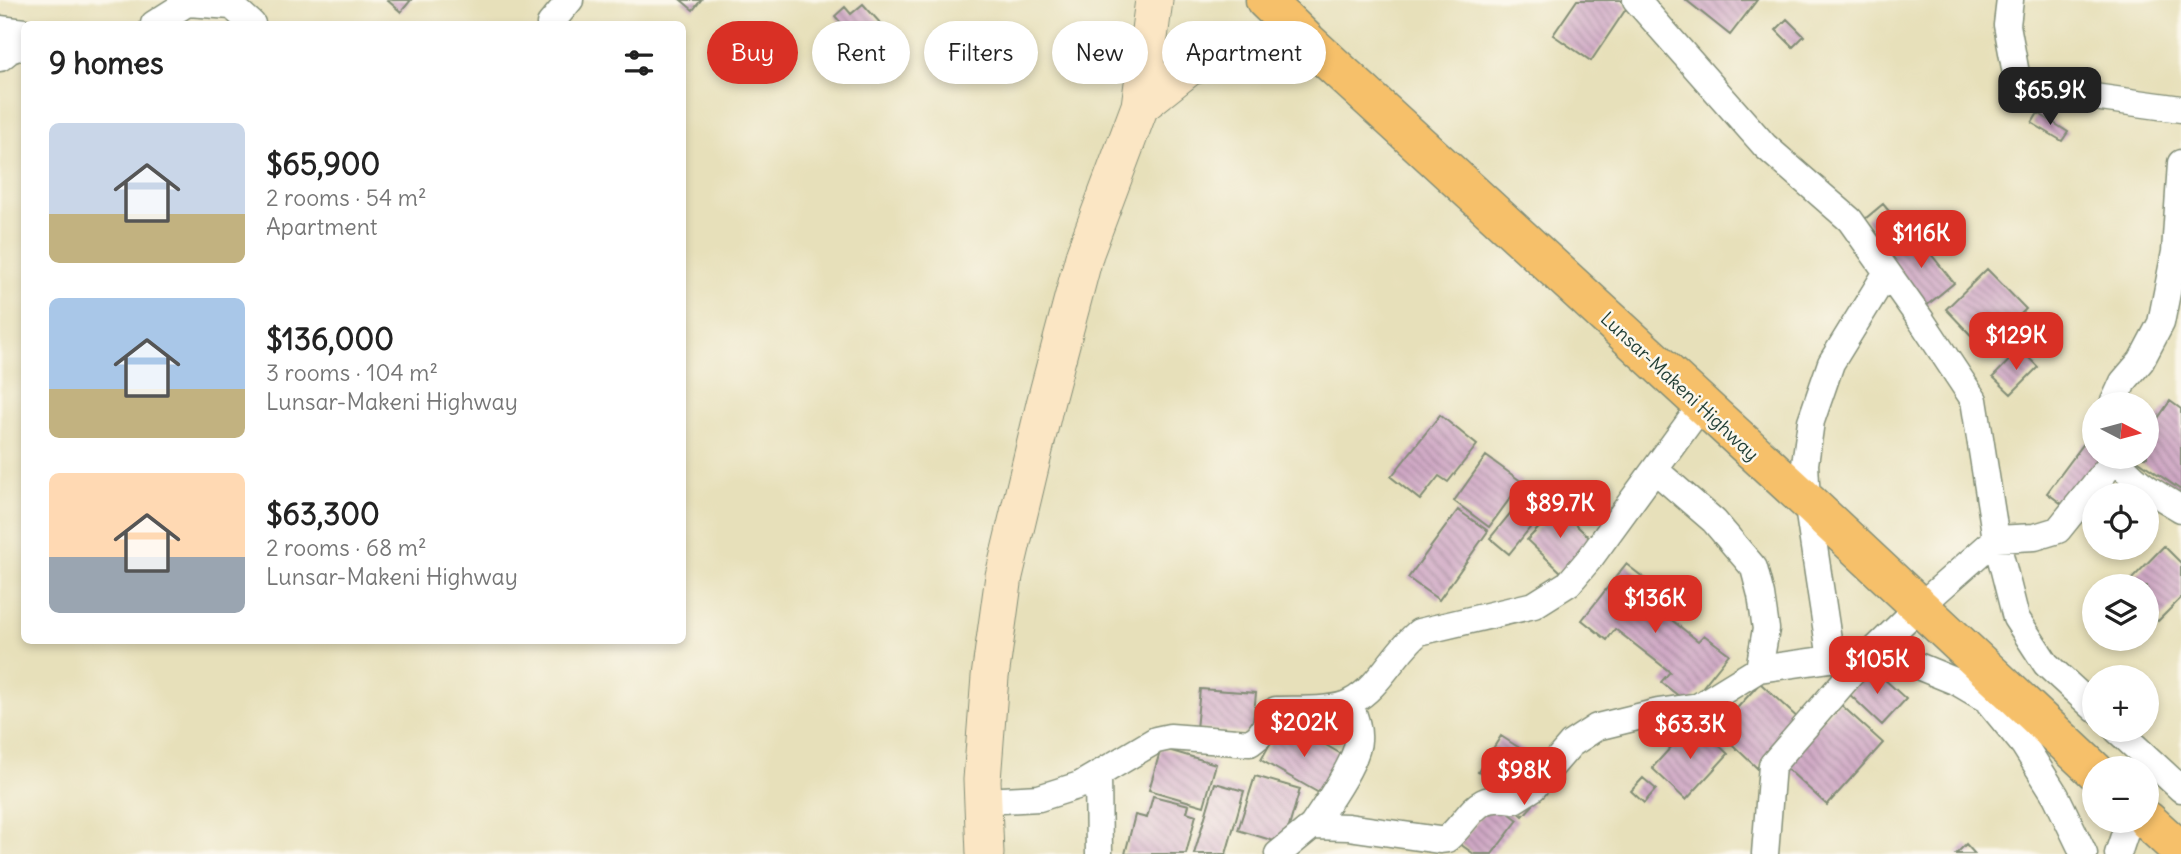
<!DOCTYPE html>
<html lang="en">
<head>
<meta charset="utf-8">
<style>
  body { margin:0; font-family:Delius,sans-serif; background:#f6f6f6; color:#222; height:100vh; display:flex; flex-direction:column; font-size:26px; white-space:nowrap }
  * { box-sizing:border-box; margin:0 }
  p { font-size:23px; color:#767676 }
  .icon { flex:none; width:38px; height:38px; fill:none; stroke:currentColor; stroke-width:2; stroke-linecap:round; stroke-linejoin:round }
  .map { position:relative; flex:1; overflow:hidden }
  .drawer { position:absolute; left:21px; top:21px; width:665px; height:623px; display:flex; flex-direction:column; background:#fff; border-radius:10px; box-shadow:0 4px 10px #0003 }
  .drawer>* { flex:none }
  .guide { position:absolute; left:707px; top:21px; width:665px; height:63px; display:flex; gap:14px }
  .needle { width:46px; rotate:96deg }
  .buttons { position:absolute; left:2082px; top:392px; display:grid; gap:14px }
  .buttons a { display:grid; place-items:center; width:77px; height:77px; border-radius:50%; background:#fff; box-shadow:0 4px 10px #0003; font-size:35px }
  .price { position:absolute; translate:-50% -60px; padding:0 16px; border-radius:14px; background:#d93025; color:#fff; font-size:23px; line-height:46px; filter:drop-shadow(0 2px 4px #0008) }
  .price::after { content:''; position:absolute; left:50%; top:42px; width:21px; height:16px; margin-left:-10px; background:inherit; clip-path:polygon(0 0,100% 0,50% 100%) }
  .price.on { background:#222; color:#fff }
  ul { padding:0; list-style:none }
  li { display:flex; align-items:center; gap:21px; height:175px; padding:0 28px }
  li span { display:grid; place-items:center; flex:none; width:196px; height:140px; border-radius:10px; color:#555 }
  li>.icon { margin-inline-start:auto }
  span .icon { width:84px; height:84px; fill:#fffc; stroke-width:1 }
  li b { font-size:30px }
  h2 { display:flex; justify-content:space-between; align-items:center; height:84px; padding:0 28px; font-size:30px }
  .tag { padding:0 24px; border-radius:32px; background:#fff; box-shadow:0 4px 10px #0003; font-size:24px; line-height:63px }
  .tag.on { background:#d93025; color:#fff }
  .map>svg:first-child { display:block }
  .building { fill:url(#building-back-hatch) }
  .lines { fill:none; stroke-linecap:round; stroke-linejoin:round }
  .street-casing { stroke:#838e77; stroke-width:29 }
  .secondary-casing { stroke:#838e77; stroke-width:39 }
  .primary-casing { stroke:#838e77; stroke-width:41 }
  .street { stroke:#fff; stroke-width:26 }
  .secondary { stroke:#fbe6c4; stroke-width:37 }
  .primary { stroke:#f6c06b; stroke-width:38 }
  .labels { text-anchor:middle; stroke-width:5; stroke-linejoin:round; paint-order:stroke }
  .street-label { font-size:19px; fill:#1f3d34; stroke:#fbf7ec }
</style>
</head>
<body>
<div class="map">
<svg width="2181" height="854" viewBox="0 0 2181 854">
  <defs>
    <pattern id="building-back-hatch" width="6" height="6" patternUnits="userSpaceOnUse" patternTransform="scale(1.75)"><rect width="6" height="6" fill="#cfa7c4"/><path d="M-1 5l2 2M0 0l6 6M5-1l2 2" fill="none" stroke="#a789a0"/></pattern>
  </defs>
  <rect width="100%" height="100%" fill="#fbf7ec"/>
  <filter id="ink" filterUnits="userSpaceOnUse"><feTurbulence type="fractalNoise" baseFrequency=".0143" numOctaves="2"/><feDisplacementMap in="SourceGraphic" scale="14" xChannelSelector="R" yChannelSelector="G"/><feConvolveMatrix kernelMatrix="1 2 1 2 8 2 1 2 1" color-interpolation-filters="sRGB"/></filter>
  <filter id="wash" filterUnits="userSpaceOnUse"><feTurbulence type="fractalNoise" baseFrequency=".00686" numOctaves="4" result="noise"/><feDisplacementMap in="SourceGraphic" scale="28" xChannelSelector="R" yChannelSelector="G"/><feGaussianBlur stdDeviation="1.57" result="paint"/><feColorMatrix in="noise" values="0 0 0 0 0 0 0 0 0 0 0 0 0 0 0 0 0 1.4 0 .05"/><feComposite in="paint" operator="in"/></filter>
  <g filter="url(#wash)">
    <rect width="100%" height="100%" fill="#e7e0ba"/>
    <g id="blocks">
      <path class="building" d="M 387,0 L 411,0 L 401,12 Z
        M 681,0 L 701,0 L 693,10 Z
        M 1577,0 L 1620,0 L 1628,6 L 1591,61 L 1553,35 Z
        M 1686,0 L 1757,0 L 1730,35 Z
        M 863,4 L 882,25 L 838,64 L 819,42 L 841,23 L 835,16 L 845,7 L 851,14 Z
        M 1787,19 L 1804,36 L 1793,47 L 1776,30 Z
        M 2038,113 L 2068,132 L 2062,141 L 2032,123 Z
        M 1883,204 L 1903,228 L 1885,244 L 1865,219 Z
        M 1915,234 L 1954,283 L 1926,306 L 1887,256 Z
        M 1987,269 L 2026,309 L 1984,349 L 1946,309 Z
        M 2020,349 L 2038,367 L 2011,394 L 1993,377 Z
        M 2170,401 L 2181,409 L 2181,490 L 2133,457 L 2147,457 L 2147,434 Z
        M 1440,415 L 1477,445 L 1448,482 L 1439,476 L 1420,500 L 1391,477 Z
        M 2085,442 L 2095,449 L 2095,457 L 2103,457 L 2066,507 L 2047,493 Z
        M 1486,456 L 1522,482 L 1489,527 L 1454,501 Z
        M 1530,489 L 1549,504 L 1509,554 L 1490,538 Z
        M 1558,508 L 1593,541 L 1562,573 L 1527,540 Z
        M 1458,510 L 1488,531 L 1439,600 L 1408,578 Z
        M 2164,546 L 2181,563 L 2181,598 L 2158,621 L 2147,611 L 2147,586 L 2125,586 Z
        M 1626,564 L 1648,581 L 1638,593 L 1698,641 L 1704,635 L 1729,654 L 1689,704 L 1661,682 L 1670,672 L 1615,629 L 1607,640 L 1582,620 Z
        M 1871,667 L 1906,699 L 1882,725 L 1848,693 Z
        M 1760,683 L 1801,721 L 1757,768 L 1717,730 Z
        M 1200,689 L 1256,693 L 1252,733 L 1196,729 Z
        M 1838,702 L 1883,743 L 1827,805 L 1782,764 Z
        M 1283,720 L 1348,758 L 1326,797 L 1261,760 Z
        M 1694,722 L 1728,754 L 1686,800 L 1652,768 Z
        M 1501,736 L 1538,760 L 1516,796 L 1478,772 Z
        M 1161,748 L 1216,764 L 1204,806 L 1149,790 Z
        M 1255,776 L 1300,789 L 1284,844 L 1238,830 Z
        M 1643,778 L 1656,789 L 1644,803 L 1631,791 Z
        M 1215,783 L 1244,791 L 1226,854 L 1194,854 Z
        M 1153,796 L 1189,805 L 1187,812 L 1196,815 L 1186,854 L 1125,854 L 1135,815 L 1147,818 Z
        M 1526,798 L 1533,805 L 1523,816 L 1515,809 Z
        M 1493,801 L 1518,820 L 1492,854 L 1474,854 L 1460,844 Z
        M 1966,844 L 1975,854 L 1956,854 Z"/>
    </g>
  </g>
  <g filter="url(#ink)">
    <use href="#blocks" fill-opacity="0" stroke="#838e77" stroke-width="2"/>
    <g class="lines">
      <defs>
        <path id="street" d="M 1636,0 L 1765,146 L 1850,220 L 1921,320 L 1974,400 L 1996,539 L 2016,618 L 2046,664 L 2095,709
          M 2010,0 L 2007,25 L 2017,79 L 2028,88 L 2181,109
          M 154,24 L 187,3 L 232,6 L 252,24
          M 550,24 L 570,0
          M 0,29 L 24,32
          M 0,58 L 10,50 L 24,45
          M 2113,404 L 2123,382 L 2141,361 L 2161,323 L 2175,252 L 2181,163
          M 2116,457 C 2130,480 2158,495 2181,509
          M 1655,470 L 1714,521 L 1754,568 L 1761,595 L 1766,629 L 1759,669
          M 1831,659 L 1807,501 L 1805,464 L 1811,421 L 1831,363 L 1887,272
          M 2117,730 L 2181,789
          M 1098,774 L 1099,854
          M 983,801 L 1039,798 L 1080,785 L 1156,740 L 1170,737 L 1250,743 L 1259,736 L 1276,710 C 1296,709 1333,712 1351,702 C 1380,687 1394,652 1419,632 L 1534,605 L 1569,583 L 1591,557 L 1701,406
          M 1312,826 C 1324,808 1358,761 1358,740 C 1359,727 1354,716 1350,704
          M 1278,854 L 1312,826 L 1348,827 L 1439,840 L 1447,839 C 1474,815 1473,793 1514,800 L 1533,788 L 1571,744 L 1597,727 L 1658,712 L 1699,706 L 1759,669 L 1873,653 L 1918,666 L 1957,682 L 1986,699 L 2024,745 L 2056,796 L 2084,854
          M 1765,854 L 1772,765 L 1856,668 L 1919,607 L 1996,539 L 2035,537 L 2058,530 L 2116,458
          M 2118,854 L 2129,821"/>
        <path id="secondary" d="M 1140,106 L 1189,67 L 1245,48 L 1308,42
          M 985,854 L 982,780 L 990,677 L 1004,576 L 1045,404 L 1085,253 L 1140,106 L 1154,0"/>
        <path id="primary" d="M 1265,0 L 1308,42 L 1807,501 L 2095,771
          M 2147,820 L 2181,851"/>
      </defs>
      <use href="#street" class="street-casing"/>
      <use href="#secondary" class="secondary-casing"/>
      <use href="#primary" class="primary-casing"/>
      <use href="#street" class="street"/>
      <use href="#secondary" class="secondary"/>
      <use href="#primary" class="primary"/>
    </g>
  </g>
  <g class="labels">
    <g class="street-label">
      <text transform="translate(1680 386) rotate(43)" y="7">Lunsar-Makeni Highway</text>
    </g>
  </g>
</svg>
<div class="buttons">
<a><svg class="needle" viewBox="-14 -14 28 28"><path d="M0-13l5 13h-10z" fill="#e53935"/><path d="M0 13l5-13h-10z" fill="#767676"/></svg></a>
<a><svg class="icon" aria-label="locate" viewBox="0 0 24 24"><circle cx="12" cy="12" r="6"/><path d="M12 2v4M12 18v4M2 12h4M18 12h4"/></svg></a>
<a><svg class="icon" aria-label="layers" viewBox="0 0 24 24"><path d="M12 4l9 5-9 5-9-5zM3 14l9 5 9-5"/></svg></a>
<a>+</a>
<a>−</a>
</div>
<b class="price on" style="left:2050px;top:127px">$65.9K</b>
<b class="price" style="left:1921px;top:270px">$116K</b>
<b class="price" style="left:2016px;top:372px">$129K</b>
<b class="price" style="left:1560px;top:540px">$89.7K</b>
<b class="price" style="left:1655px;top:635px">$136K</b>
<b class="price" style="left:1877px;top:696px">$105K</b>
<b class="price" style="left:1304px;top:759px">$202K</b>
<b class="price" style="left:1690px;top:761px">$63.3K</b>
<b class="price" style="left:1524px;top:807px">$98K</b>
<div class="guide">
<a class="tag on">Buy</a>
<a class="tag">Rent</a>
<a class="tag">Filters</a>
<a class="tag">New</a>
<a class="tag">Apartment</a>
</div>
<section class="drawer">
<h2>9 homes<svg class="icon" aria-label="filters" viewBox="0 0 24 24"><path d="M4 7h16M4 17h16"/><circle cx="9" cy="7" r="2"/><circle cx="15" cy="17" r="2"/></svg></h2>
<ul>
<li><span style="background:linear-gradient(#c9d6e8 65%,#c2b280 0)"><svg class="icon" aria-label="home" viewBox="0 0 24 24"><path d="M3 11l9-7 9 7M6 9v11h12V9"/></svg></span><div><b>$65,900</b><p>2 rooms · 54 m²</p><p>Apartment</p></div></li>
<li><span style="background:linear-gradient(#a9c7e8 65%,#c2b280 0)"><svg class="icon" aria-label="home" viewBox="0 0 24 24"><path d="M3 11l9-7 9 7M6 9v11h12V9"/></svg></span><div><b>$136,000</b><p>3 rooms · 104 m²</p><p>Lunsar-Makeni Highway</p></div></li>
<li><span style="background:linear-gradient(#ffd9b3 60%,#9aa5b1 0)"><svg class="icon" aria-label="home" viewBox="0 0 24 24"><path d="M3 11l9-7 9 7M6 9v11h12V9"/></svg></span><div><b>$63,300</b><p>2 rooms · 68 m²</p><p>Lunsar-Makeni Highway</p></div></li>
</ul>
</section>
</div>
</body>
</html>
